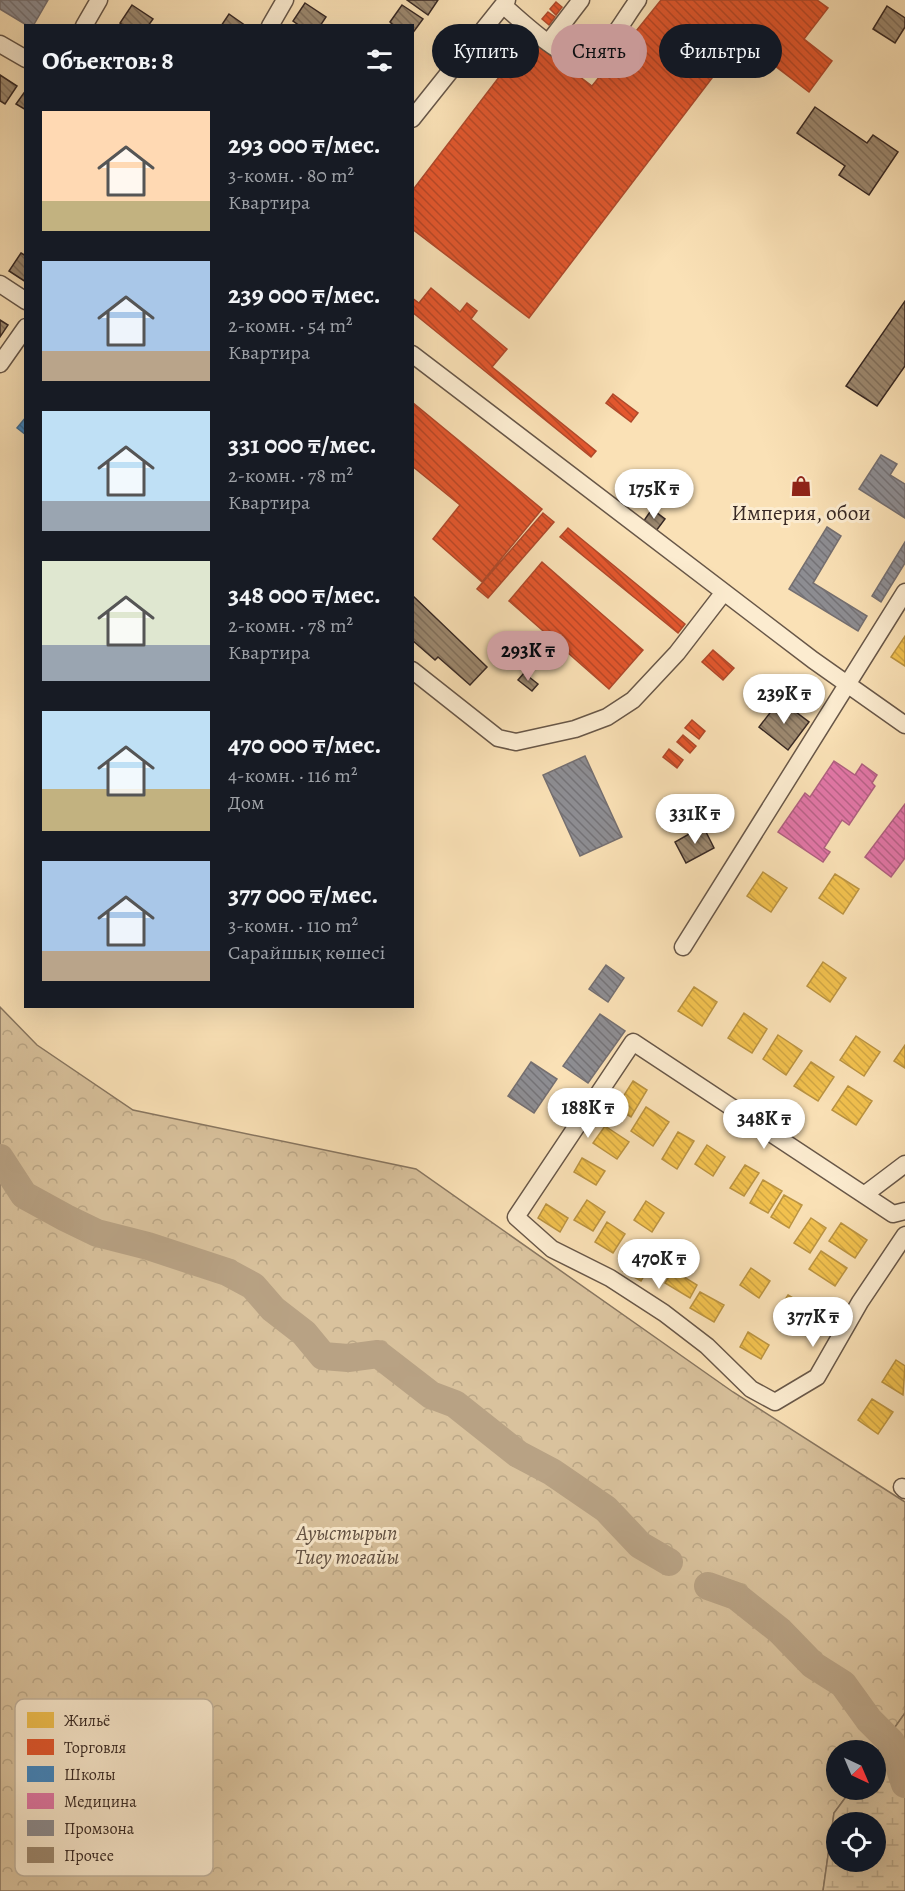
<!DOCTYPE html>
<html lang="ru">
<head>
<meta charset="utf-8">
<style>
  body { margin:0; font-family:Alegreya,serif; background:#242831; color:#f1f3f6; height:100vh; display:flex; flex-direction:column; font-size:22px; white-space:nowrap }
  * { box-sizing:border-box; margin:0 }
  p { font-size:20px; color:#9ea1a6 }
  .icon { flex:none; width:33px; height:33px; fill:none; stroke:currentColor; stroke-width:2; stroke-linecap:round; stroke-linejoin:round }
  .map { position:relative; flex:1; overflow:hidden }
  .side { position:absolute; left:24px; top:24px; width:390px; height:984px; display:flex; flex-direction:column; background:#171b24; border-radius:0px; box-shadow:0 6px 24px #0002 }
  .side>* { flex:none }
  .guide { position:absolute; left:432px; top:24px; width:382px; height:54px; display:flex; gap:12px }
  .needle { width:39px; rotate:136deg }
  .tools { position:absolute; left:826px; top:1740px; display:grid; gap:12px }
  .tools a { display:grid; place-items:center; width:60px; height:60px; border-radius:50%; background:#171b24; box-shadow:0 6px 24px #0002; font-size:30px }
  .price { position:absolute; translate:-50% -51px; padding:0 14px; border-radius:21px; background:#fff; color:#222; font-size:20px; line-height:39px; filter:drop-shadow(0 2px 3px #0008) }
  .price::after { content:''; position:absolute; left:50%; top:36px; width:18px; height:14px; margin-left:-9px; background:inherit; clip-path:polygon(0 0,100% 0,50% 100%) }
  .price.selected { background:#c59692; color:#111 }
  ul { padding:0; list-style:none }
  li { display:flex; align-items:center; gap:18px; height:150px; padding:0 18px }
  li span { display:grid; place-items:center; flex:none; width:168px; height:120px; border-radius:0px; color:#555 }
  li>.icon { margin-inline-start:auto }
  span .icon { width:72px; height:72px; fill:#fffc; stroke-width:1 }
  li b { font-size:26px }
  h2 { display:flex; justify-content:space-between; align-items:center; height:72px; padding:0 18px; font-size:26px }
  .chip { padding:0 21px; border-radius:27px; background:#171b24; box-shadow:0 6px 24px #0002; font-size:21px; line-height:54px }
  .chip.selected { background:#c59692; color:#111 }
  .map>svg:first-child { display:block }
  .forest { fill:url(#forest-crowns); stroke:#887660; stroke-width:1.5 }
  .wetland { fill:url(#wetland-marsh); stroke:#887660; stroke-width:1.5; fill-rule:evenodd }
  .homes { fill:url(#homes-back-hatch); stroke:#ba9341; stroke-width:1.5 }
  .shops { fill:url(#shops-back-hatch); stroke:#b0492b; stroke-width:1.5 }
  .schools { fill:url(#schools-back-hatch); stroke:#3d6c95; stroke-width:1.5 }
  .health { fill:url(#health-back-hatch); stroke:#b06080; stroke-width:1.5 }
  .industry { fill:url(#industry-back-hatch); stroke:#746f71; stroke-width:1.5 }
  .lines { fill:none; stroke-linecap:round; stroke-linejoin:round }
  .river { stroke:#b8a284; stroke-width:28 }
  .building { fill:url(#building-back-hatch); stroke:#382924; stroke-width:1.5 }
  .minor-casing { stroke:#685748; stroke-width:19 }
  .minor { stroke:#fcecd0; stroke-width:16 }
  .labels { text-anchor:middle; stroke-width:6; stroke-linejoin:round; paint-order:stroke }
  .poi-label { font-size:21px; fill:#382924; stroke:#fcecd0 }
  .park-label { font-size:21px; font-style:italic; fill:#604f42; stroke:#fcecd0 }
  .key { fill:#fcecd0; stroke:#c1b29c; stroke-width:1.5 }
  .key-label { font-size:16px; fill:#382924 }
</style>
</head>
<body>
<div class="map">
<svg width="905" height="1891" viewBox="0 0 905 1891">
  <defs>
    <pattern id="forest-crowns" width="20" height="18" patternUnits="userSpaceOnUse" patternTransform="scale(1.5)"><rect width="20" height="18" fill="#d9c29d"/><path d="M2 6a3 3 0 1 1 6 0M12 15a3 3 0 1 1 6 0" fill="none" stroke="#bba787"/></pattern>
    <pattern id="wetland-marsh" width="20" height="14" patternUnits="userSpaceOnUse" patternTransform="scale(1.5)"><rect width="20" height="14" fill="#d9c29d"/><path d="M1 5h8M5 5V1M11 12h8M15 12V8" fill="none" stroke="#bba787"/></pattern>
    <pattern id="homes-back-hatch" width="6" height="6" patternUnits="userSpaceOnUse" patternTransform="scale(1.5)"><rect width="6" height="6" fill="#f2c14e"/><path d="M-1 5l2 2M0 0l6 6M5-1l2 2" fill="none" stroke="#d0a644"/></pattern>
    <pattern id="shops-back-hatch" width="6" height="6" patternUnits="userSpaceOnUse" patternTransform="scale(1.5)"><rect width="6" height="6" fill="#e4572e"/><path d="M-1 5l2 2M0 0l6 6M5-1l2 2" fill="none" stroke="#ba4827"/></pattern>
    <pattern id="schools-back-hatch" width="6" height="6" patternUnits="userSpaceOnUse" patternTransform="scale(1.5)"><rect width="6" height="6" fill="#3f88c5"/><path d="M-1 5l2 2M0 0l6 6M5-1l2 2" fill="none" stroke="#366fa0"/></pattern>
    <pattern id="health-back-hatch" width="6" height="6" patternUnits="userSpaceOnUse" patternTransform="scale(1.5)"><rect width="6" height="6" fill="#e377a8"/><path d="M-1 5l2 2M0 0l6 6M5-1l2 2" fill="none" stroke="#b96289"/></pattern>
    <pattern id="industry-back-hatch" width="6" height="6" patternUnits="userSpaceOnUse" patternTransform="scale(1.5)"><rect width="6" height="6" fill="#8d8d92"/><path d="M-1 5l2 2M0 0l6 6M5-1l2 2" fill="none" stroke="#747377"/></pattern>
    <pattern id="building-back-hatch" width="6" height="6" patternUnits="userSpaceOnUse" patternTransform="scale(1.5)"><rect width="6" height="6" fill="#9d8970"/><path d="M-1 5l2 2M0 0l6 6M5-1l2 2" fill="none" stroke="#81705c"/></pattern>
  </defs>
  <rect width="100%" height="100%" fill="#fae1b6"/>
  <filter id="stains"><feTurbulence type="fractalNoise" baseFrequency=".00333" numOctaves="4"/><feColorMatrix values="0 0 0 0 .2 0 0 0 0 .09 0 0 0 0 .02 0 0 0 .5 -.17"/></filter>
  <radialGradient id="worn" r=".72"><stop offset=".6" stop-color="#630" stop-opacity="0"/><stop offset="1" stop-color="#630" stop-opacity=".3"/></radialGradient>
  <path class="forest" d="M 0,1007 L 37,1045 L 133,1110 L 416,1169 L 733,1392 L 905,1502 L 905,1713 L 876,1754 L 876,1750 L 837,1750 L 837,1790 L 851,1790 L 834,1813 L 823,1891 L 0,1891 Z"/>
  <path class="wetland" d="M 905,1713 L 905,1891 L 823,1891 L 834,1813 L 851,1790 L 876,1790 L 876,1754 ZM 837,1822 L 876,1822 L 876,1862 L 837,1862 Z"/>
  <path class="homes" d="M 905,636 L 905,666 L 891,657 Z
    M 763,872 L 787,888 L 771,912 L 747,896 Z
    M 835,874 L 859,889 L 843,914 L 819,898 Z
    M 823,962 L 846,978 L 830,1002 L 807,986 Z
    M 694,987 L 717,1002 L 702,1026 L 678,1011 Z
    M 744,1013 L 767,1029 L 752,1053 L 728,1038 Z
    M 778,1035 L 802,1051 L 786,1075 L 763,1059 Z
    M 856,1036 L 880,1052 L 864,1076 L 840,1060 Z
    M 905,1045 L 905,1068 L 894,1061 Z
    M 811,1062 L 834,1077 L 818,1101 L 794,1086 Z
    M 633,1081 L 647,1090 L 631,1117 L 616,1108 Z
    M 848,1086 L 872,1101 L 856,1125 L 832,1110 Z
    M 646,1107 L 669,1122 L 653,1146 L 631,1131 Z
    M 605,1126 L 629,1142 L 617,1159 L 593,1143 Z
    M 678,1132 L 694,1141 L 677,1169 L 662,1159 Z
    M 707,1145 L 725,1157 L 713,1176 L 695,1164 Z
    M 582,1158 L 605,1171 L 596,1185 L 574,1172 Z
    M 745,1165 L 759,1173 L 744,1196 L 730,1188 Z
    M 763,1180 L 782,1191 L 768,1213 L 750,1203 Z
    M 784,1195 L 802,1205 L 789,1228 L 771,1217 Z
    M 587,1200 L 605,1212 L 593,1231 L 574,1220 Z
    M 646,1201 L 664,1213 L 652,1232 L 634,1220 Z
    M 546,1204 L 568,1218 L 560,1232 L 538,1218 Z
    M 811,1218 L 826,1228 L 810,1253 L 794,1243 Z
    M 607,1222 L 625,1234 L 613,1253 L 595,1242 Z
    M 841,1223 L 867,1240 L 855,1258 L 829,1241 Z
    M 638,1245 L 656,1256 L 641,1281 L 623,1271 Z
    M 821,1251 L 847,1268 L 835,1286 L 809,1269 Z
    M 751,1268 L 770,1281 L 759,1298 L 740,1285 Z
    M 673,1270 L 697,1285 L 690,1298 L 665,1283 Z
    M 700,1292 L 724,1305 L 714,1322 L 690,1308 Z
    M 788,1295 L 808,1307 L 796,1324 L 777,1312 Z
    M 748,1332 L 769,1345 L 761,1359 L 740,1347 Z
    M 896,1360 L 905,1366 L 903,1395 L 882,1382 Z
    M 872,1399 L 893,1412 L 878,1434 L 858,1420 Z"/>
  <path class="shops" d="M 661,0 L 817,0 L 828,8 L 804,39 L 832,61 L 809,92 L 741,40 L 529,318 L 412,229 L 412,191 L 529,38 L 592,86 Z
    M 556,2 L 562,7 L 556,15 L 550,9 Z
    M 548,12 L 555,17 L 549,25 L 542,19 Z
    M 431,288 L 460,312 L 467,303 L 477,311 L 471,319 L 507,349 L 492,367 L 596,451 L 591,457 L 412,312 L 412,298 L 419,303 Z
    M 613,394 L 638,413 L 631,422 L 606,403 Z
    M 412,402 L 542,509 L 482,582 L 433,539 L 460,505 L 412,466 Z
    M 543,513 L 554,522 L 488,598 L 477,589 Z
    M 568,528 L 685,624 L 678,633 L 560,537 Z
    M 542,562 L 643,650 L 609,689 L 509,601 Z
    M 713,650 L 734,668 L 723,680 L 702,662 Z
    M 692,720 L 705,731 L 699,739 L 685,728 Z
    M 683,735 L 696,746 L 690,753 L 677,742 Z
    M 669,749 L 683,760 L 677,768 L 663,757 Z"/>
  <path class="schools" d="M 26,417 L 26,435 L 17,428 Z"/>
  <path class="health" d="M 834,761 L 855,775 L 862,764 L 877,775 L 872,783 L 875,786 L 849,825 L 842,820 L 824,848 L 830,852 L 823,862 L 778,832 L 805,793 L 810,797 Z
    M 905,804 L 905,858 L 891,877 L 865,857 Z"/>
  <path class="industry" d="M 0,0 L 48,0 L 33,26 L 28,26 L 0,9 Z
    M 881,455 L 897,464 L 890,475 L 905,484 L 905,518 L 859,489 Z
    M 827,527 L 841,536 L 813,583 L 867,616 L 858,631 L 789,589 Z
    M 905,542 L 905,563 L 881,602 L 872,596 Z
    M 585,756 L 622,837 L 580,856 L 543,775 Z
    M 606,965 L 624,978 L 608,1002 L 589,989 Z
    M 600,1014 L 625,1031 L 588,1083 L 563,1066 Z
    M 531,1062 L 557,1079 L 534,1113 L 508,1096 Z"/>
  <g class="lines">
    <path class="river" d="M 0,1158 L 24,1195 L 66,1218 L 97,1233 L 148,1246 L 227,1272 L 253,1286 L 273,1309 L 304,1333 L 323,1356 L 348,1358 L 378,1354 L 431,1395 L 455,1404 L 518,1454 L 552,1472 L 606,1509 L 640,1545 L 669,1562
      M 708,1586 L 736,1596 L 780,1631 L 813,1665 L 843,1684 L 869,1720 L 891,1742 L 905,1784"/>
  </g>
  <path class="building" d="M 407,0 L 438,0 L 428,15 Z
    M 305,3 L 326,17 L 320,26 L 300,26 L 293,21 Z
    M 132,5 L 153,19 L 148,26 L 124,26 L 120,23 Z
    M 402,5 L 423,19 L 412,34 L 412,26 L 394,26 L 390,22 Z
    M 887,6 L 905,18 L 905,27 L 895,43 L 873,29 Z
    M 229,14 L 246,26 L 221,26 Z
    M 0,75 L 17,86 L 5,104 L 0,101 Z
    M 26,90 L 26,110 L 16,104 Z
    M 815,107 L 867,143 L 873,135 L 898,152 L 869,195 L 839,175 L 845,166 L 797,133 Z
    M 21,253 L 26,256 L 26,282 L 9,271 Z
    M 905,301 L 905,366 L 877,406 L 846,386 Z
    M 0,320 L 8,325 L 0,337 Z
    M 652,509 L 665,519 L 656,531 L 643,522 Z
    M 412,595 L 487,667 L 470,685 L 438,657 L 435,660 L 412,640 Z
    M 524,673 L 538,684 L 532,691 L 518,680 Z
    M 780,700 L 809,722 L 788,750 L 759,727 Z
    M 703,826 L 714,848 L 686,863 L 675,842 Z"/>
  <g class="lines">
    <defs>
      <path id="minor" d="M 503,5 C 518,18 573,71 592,59 C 608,49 626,16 638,0
        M 84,26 L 99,0
        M 270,26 L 285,0
        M 548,43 L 581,0
        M 0,44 L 26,59
        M 412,119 L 507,0
        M 0,284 L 26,301
        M 412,354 L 813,660 L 905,725
        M 0,364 L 26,327
        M 412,670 L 498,738 L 516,742 L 575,729 L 607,717 L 633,700 L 677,653 L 724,592
        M 683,947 L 905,592
        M 864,1195 L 905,1164
        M 905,1211 L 893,1214 L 633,1042 L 516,1217 L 552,1249 L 610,1278 L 664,1313 L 707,1346 L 751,1389 L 775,1402 L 817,1377 L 860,1302 L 905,1235
        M 902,1487 L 905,1490"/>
    </defs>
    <use href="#minor" class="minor-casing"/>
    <use href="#minor" class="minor"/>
  </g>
  <defs>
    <symbol id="shop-bare" viewBox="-9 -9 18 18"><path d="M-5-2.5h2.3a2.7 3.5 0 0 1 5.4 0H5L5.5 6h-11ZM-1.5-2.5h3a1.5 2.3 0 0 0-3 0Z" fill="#8f2418" stroke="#fcecd0" stroke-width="2.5" paint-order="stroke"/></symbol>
  </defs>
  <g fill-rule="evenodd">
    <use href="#shop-bare" x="786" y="471" width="30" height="30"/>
  </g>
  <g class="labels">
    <g class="poi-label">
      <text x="801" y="520">Империя, обои</text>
    </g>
    <g class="park-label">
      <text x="347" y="1540">Ауыстырып<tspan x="347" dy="24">Тиеу тоғайы</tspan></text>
    </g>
  </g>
  <rect x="15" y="1699" width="198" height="177" rx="9" class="key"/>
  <rect x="27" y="1712" width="27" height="16" fill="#f2c14e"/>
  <rect x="27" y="1739" width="27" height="16" fill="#e4572e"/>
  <rect x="27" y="1766" width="27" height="16" fill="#3f88c5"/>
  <rect x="27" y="1793" width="27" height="16" fill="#e377a8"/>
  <rect x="27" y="1820" width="27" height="16" fill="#8d8d92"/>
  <rect x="27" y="1847" width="27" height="16" fill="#9d8970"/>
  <g class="key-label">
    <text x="64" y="1726">Жильё</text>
    <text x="64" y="1753">Торговля</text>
    <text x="64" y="1780">Школы</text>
    <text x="64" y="1807">Медицина</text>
    <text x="64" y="1834">Промзона</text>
    <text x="64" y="1861">Прочее</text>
  </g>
  <rect width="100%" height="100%" filter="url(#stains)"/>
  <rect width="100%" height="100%" fill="url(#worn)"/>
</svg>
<div class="tools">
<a><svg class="needle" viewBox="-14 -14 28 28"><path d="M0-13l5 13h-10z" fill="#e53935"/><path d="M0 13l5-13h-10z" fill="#9ea1a6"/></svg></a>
<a><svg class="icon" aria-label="locate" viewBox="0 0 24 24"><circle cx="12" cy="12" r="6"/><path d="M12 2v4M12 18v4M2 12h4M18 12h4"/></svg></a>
</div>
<b class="price" style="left:654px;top:520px">175K ₸</b>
<b class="price selected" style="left:528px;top:682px">293K ₸</b>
<b class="price" style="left:784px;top:725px">239K ₸</b>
<b class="price" style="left:695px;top:845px">331K ₸</b>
<b class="price" style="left:588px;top:1139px">188K ₸</b>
<b class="price" style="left:764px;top:1150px">348K ₸</b>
<b class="price" style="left:659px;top:1290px">470K ₸</b>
<b class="price" style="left:813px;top:1348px">377K ₸</b>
<div class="guide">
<a class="chip">Купить</a>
<a class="chip selected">Снять</a>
<a class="chip">Фильтры</a>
</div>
<section class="side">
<h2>Объектов: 8<svg class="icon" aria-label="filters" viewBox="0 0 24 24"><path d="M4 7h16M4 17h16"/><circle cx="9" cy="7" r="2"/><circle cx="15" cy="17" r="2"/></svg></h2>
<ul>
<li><span style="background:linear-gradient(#ffd9b3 75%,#c2b280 0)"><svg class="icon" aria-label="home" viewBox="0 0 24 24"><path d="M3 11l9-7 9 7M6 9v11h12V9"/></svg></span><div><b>293 000 ₸/мес.</b><p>3-комн. · 80 m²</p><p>Квартира</p></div></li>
<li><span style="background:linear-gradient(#a9c7e8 75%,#b9a48a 0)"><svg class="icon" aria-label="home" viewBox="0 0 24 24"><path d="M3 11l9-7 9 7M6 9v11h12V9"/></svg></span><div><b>239 000 ₸/мес.</b><p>2-комн. · 54 m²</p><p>Квартира</p></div></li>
<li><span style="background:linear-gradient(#bfe0f5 75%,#9aa5b1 0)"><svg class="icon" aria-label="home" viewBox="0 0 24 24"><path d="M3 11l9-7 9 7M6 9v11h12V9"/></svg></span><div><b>331 000 ₸/мес.</b><p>2-комн. · 78 m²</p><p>Квартира</p></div></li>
<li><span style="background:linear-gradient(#dfe7d0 70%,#9aa5b1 0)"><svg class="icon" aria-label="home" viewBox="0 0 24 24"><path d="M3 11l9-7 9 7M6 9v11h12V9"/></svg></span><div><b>348 000 ₸/мес.</b><p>2-комн. · 78 m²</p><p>Квартира</p></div></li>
<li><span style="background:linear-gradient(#bfe0f5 65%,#c2b280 0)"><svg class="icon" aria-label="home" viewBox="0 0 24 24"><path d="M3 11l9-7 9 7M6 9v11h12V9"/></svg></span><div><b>470 000 ₸/мес.</b><p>4-комн. · 116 m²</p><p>Дом</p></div></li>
<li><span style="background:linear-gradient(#a9c7e8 75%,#b9a48a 0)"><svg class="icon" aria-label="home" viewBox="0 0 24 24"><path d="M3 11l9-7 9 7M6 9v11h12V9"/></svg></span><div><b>377 000 ₸/мес.</b><p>3-комн. · 110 m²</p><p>Сарайшық көшесі</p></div></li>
</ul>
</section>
</div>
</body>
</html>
